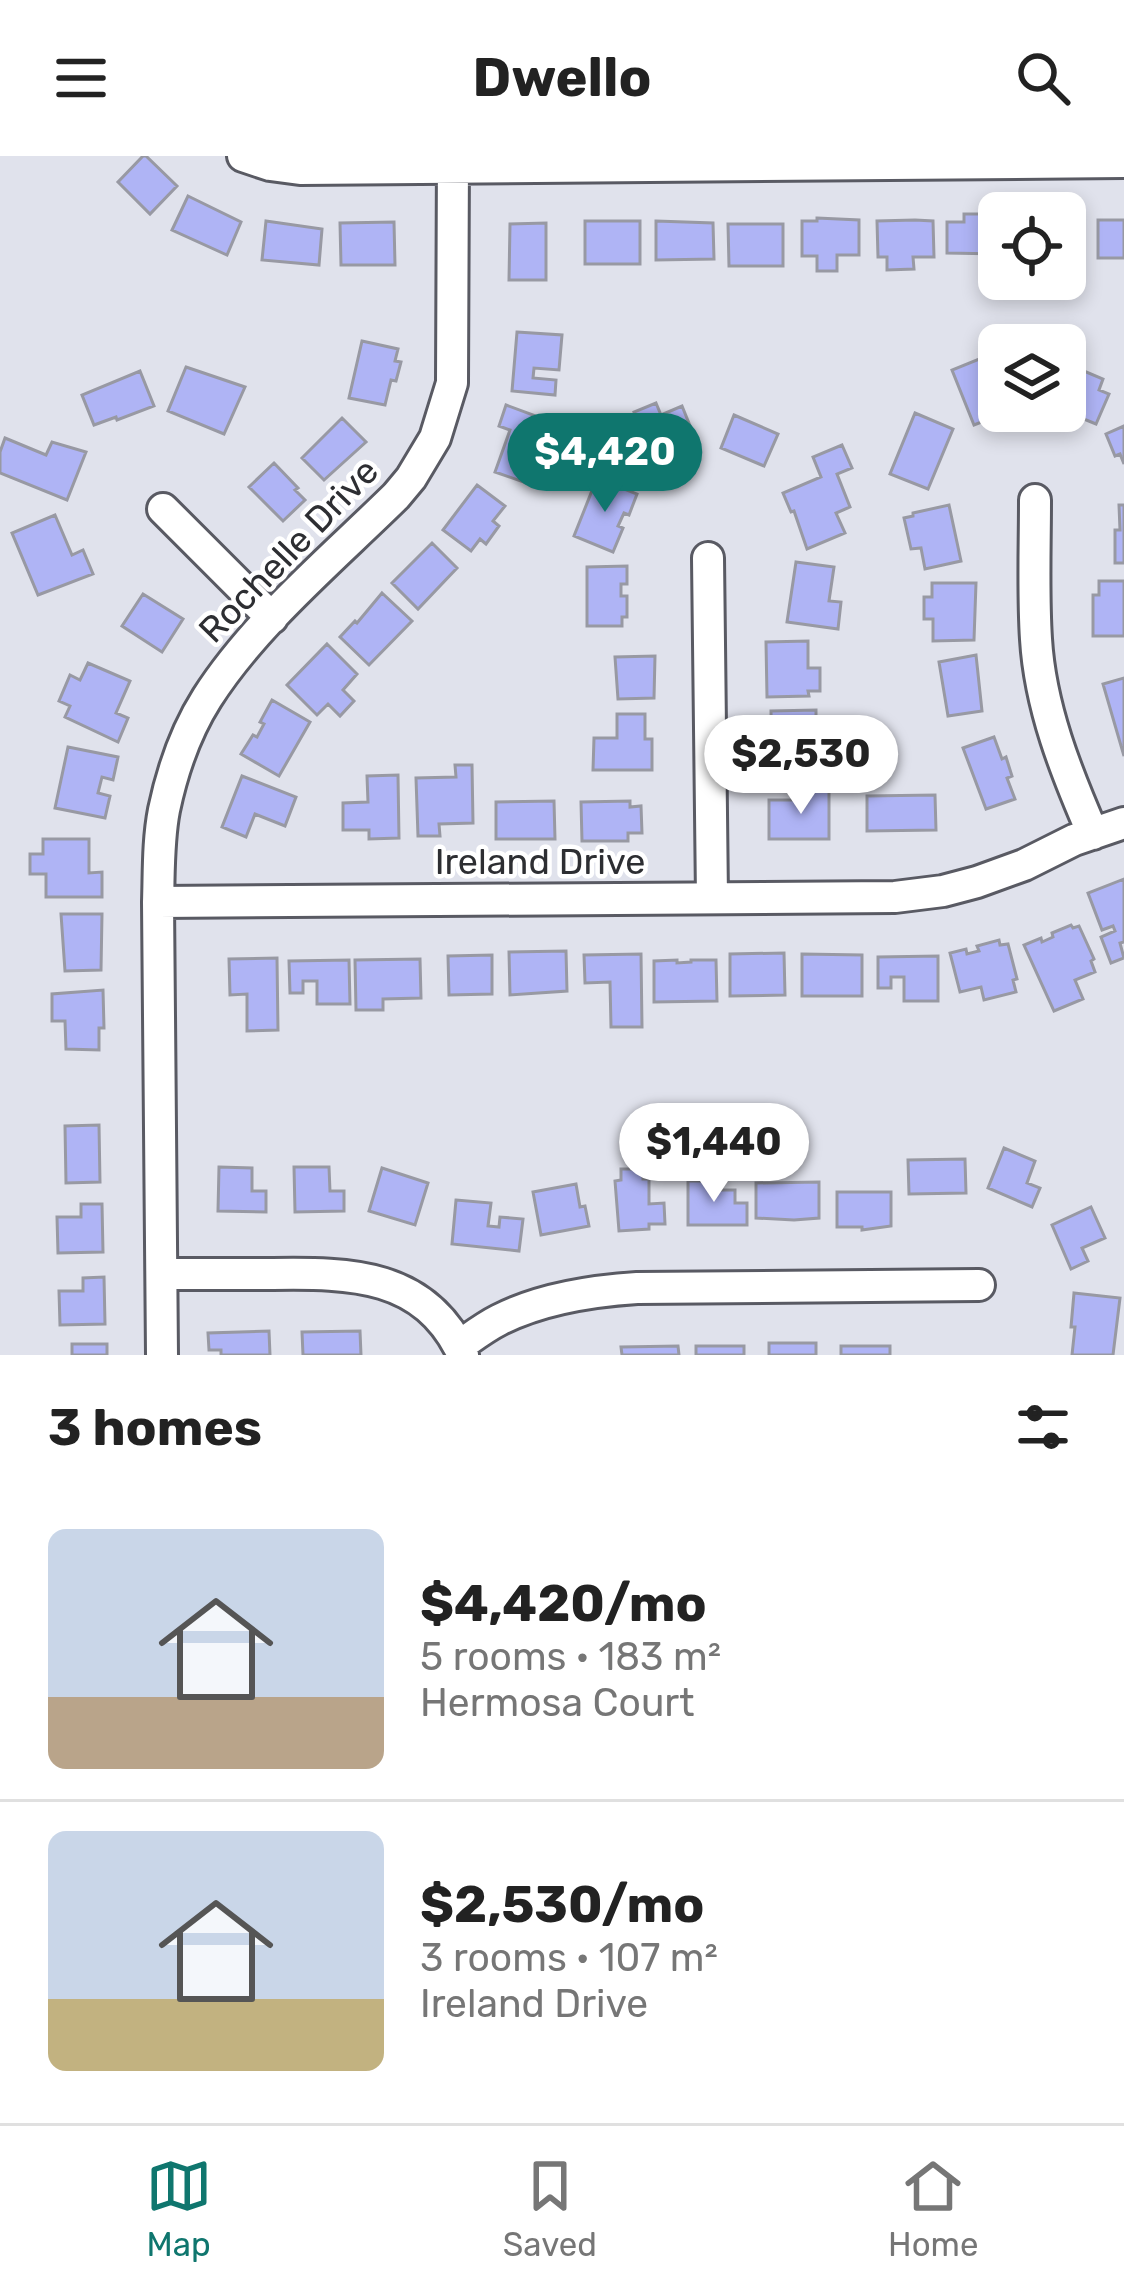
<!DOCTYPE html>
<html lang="en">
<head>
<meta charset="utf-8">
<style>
  body { margin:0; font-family:Rubik,sans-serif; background:#f2f2f2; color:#222; height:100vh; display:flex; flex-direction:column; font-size:45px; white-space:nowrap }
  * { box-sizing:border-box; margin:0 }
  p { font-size:39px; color:#767676 }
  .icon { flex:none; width:66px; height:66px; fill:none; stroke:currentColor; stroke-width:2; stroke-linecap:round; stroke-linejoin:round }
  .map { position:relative; height:1199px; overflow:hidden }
  .sheet { display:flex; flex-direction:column; background:#fff; flex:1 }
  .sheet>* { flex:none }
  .controls { position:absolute; left:978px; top:36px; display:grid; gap:24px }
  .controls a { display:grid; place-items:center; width:108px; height:108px; border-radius:18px; background:#fff; box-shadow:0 6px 18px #0003; font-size:60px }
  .price { position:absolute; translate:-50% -102px; padding:0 27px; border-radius:42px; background:#fff; color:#222; font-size:39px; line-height:78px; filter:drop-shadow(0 3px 6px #0008) }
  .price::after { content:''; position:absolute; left:50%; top:72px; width:36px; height:27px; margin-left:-18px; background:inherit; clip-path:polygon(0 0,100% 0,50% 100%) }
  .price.on { background:#0f766e; color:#fff }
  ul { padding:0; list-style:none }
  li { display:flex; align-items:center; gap:36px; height:300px; padding:0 48px }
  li+li { border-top:3px solid #e0e0e0 }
  li span { display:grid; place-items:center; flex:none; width:336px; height:240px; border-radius:18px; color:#555 }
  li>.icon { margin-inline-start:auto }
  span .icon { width:144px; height:144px; fill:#fffc; stroke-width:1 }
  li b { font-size:51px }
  h2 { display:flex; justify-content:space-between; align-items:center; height:144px; padding:0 48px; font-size:51px }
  header { display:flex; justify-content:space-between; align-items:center; height:156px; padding:0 48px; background:#fff; font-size:54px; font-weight:700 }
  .dock { display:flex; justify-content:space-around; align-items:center; height:168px; border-top:3px solid #e0e0e0; background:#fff; font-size:33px; color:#767676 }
  .dock a { display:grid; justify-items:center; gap:6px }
  .dock .on { color:#0f766e }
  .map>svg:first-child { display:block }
  .building { fill:#afb4f5; stroke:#9899a3; stroke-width:3 }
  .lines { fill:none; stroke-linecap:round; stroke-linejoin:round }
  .street-casing { stroke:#595a63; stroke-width:36 }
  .street { stroke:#fff; stroke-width:30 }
  .labels { text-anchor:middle; stroke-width:9; stroke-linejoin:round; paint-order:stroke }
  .street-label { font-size:36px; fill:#2d2e32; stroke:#fff }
</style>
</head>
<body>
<header><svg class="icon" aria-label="menu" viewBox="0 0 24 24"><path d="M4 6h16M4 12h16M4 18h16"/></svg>Dwello<svg class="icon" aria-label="search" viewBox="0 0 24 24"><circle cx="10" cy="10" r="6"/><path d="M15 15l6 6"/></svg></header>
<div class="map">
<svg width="1124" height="1199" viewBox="0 0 1124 1199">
  <rect width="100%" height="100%" fill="#e0e2ec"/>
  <path class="building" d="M 143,0 L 146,0 L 177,30 L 150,58 L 118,26 Z
    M 188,40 L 241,66 L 227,99 L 172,74 Z
    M 964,58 L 980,58 L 980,66 L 999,67 L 999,98 L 947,97 L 947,66 L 964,66 Z
    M 817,62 L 859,64 L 859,99 L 837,99 L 837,115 L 817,115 L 817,100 L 802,100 L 802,65 L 817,65 Z
    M 915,64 L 933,65 L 934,101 L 913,101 L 914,113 L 887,114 L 887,101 L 878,101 L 877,65 Z
    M 1098,64 L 1124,64 L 1124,102 L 1098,102 Z
    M 266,65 L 322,73 L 319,109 L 262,104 Z
    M 585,65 L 640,65 L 640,108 L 585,108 Z
    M 656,65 L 713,67 L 714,103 L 656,104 Z
    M 1078,65 L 1078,99 L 1065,99 L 1065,66 Z
    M 394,66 L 395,109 L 341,109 L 340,67 Z
    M 546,67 L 546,124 L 509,124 L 510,68 Z
    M 728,68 L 783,68 L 783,110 L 729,110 Z
    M 517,176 L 562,179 L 559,214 L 534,212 L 533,222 L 556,224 L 555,239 L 512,235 Z
    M 362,185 L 398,193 L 395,205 L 401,206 L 396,225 L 391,224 L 385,249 L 349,242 Z
    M 999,195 L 999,225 L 990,228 L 1002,258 L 974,269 L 952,214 Z
    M 1065,207 L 1103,223 L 1099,234 L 1109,238 L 1096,268 L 1064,255 Z
    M 186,211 L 245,231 L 224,278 L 168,255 Z
    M 140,215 L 154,250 L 117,264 L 116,261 L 94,269 L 82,239 Z
    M 656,247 L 661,259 L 682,250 L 699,292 L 659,309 L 663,319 L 642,328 L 620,276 L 639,268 L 634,256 Z
    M 506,249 L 560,269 L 538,331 L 495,316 L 510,274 L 499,270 Z
    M 915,257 L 953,273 L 928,333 L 890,318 Z
    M 734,259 L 778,278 L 764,310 L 721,292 Z
    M 342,262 L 366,286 L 324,324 L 302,302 Z
    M 1124,270 L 1124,308 L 1120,298 L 1115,300 L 1106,278 Z
    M 5,282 L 46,299 L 52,286 L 86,296 L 67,344 L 0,317 L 0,296 Z
    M 842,289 L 852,312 L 837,318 L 850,351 L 836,357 L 845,377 L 807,393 L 794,355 L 791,356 L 783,337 L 821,321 L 813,301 Z
    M 274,307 L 298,332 L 295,334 L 305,344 L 283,365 L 249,331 Z
    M 597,322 L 637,338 L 629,359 L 624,357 L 618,370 L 623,372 L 613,396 L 574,380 Z
    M 477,329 L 505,350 L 493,365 L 499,370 L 486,388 L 480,383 L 471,395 L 443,374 Z
    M 949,349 L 961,405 L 925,413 L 921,392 L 911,393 L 904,362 L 913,360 L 913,357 Z
    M 1119,349 L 1124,349 L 1124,407 L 1115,407 L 1115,374 L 1120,374 Z
    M 55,359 L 72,399 L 83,394 L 93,418 L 38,439 L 12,377 Z
    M 432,387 L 457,412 L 418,453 L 392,427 Z
    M 796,406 L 834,411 L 829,445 L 841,446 L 838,473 L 787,466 Z
    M 627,410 L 627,428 L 621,428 L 621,440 L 627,440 L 627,461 L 622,461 L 622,470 L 587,470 L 587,411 Z
    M 1099,425 L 1124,425 L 1124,480 L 1093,480 L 1093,439 L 1099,439 Z
    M 932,427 L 976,427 L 974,484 L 933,485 L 933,463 L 924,463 L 924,441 L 932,441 Z
    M 382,437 L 412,465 L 369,509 L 340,481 L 355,465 L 357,467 Z
    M 143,438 L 183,463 L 162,496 L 122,470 Z
    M 808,485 L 808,512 L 820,512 L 820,535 L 808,535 L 809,540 L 767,541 L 766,486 Z
    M 327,488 L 357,518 L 343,534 L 354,545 L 340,560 L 328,548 L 317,559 L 287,529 Z
    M 976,499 L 982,555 L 948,560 L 939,506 Z
    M 655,500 L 654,542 L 618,543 L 615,501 Z
    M 88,507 L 130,525 L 116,557 L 128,562 L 118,586 L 65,561 L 70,550 L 59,545 L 70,519 L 80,524 Z
    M 1124,522 L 1124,600 L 1103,528 Z
    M 272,544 L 310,566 L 279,620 L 241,598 L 253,579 L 257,581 L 264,568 L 260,566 Z
    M 816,554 L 816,584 L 838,584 L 839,604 L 803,605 L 803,614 L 772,615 L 771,555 Z
    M 617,558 L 645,558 L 645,583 L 652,583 L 652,614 L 593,614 L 594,582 L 617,582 Z
    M 994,581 L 1002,603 L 1006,601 L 1012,620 L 1007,622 L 1015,643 L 986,653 L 963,592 Z
    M 68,591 L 118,601 L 113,624 L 102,621 L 98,637 L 110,640 L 105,662 L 55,652 Z
    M 455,609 L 472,609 L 473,667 L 439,668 L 440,680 L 418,680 L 416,622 L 456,621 Z
    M 398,619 L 399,682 L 369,683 L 369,674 L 343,674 L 343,647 L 368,646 L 367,620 Z
    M 242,620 L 296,641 L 285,670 L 255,658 L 246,681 L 222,671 Z
    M 807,633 L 829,633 L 829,683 L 769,683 L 769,644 L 806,644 Z
    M 935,639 L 936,674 L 867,675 L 867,640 Z
    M 554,645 L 555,683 L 496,683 L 496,646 Z
    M 630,645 L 630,651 L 641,650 L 642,677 L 628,677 L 628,685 L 582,685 L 581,646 Z
    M 43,683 L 89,683 L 89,717 L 102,716 L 102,741 L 46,741 L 46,718 L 30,718 L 30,698 L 43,698 Z
    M 1124,723 L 1124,786 L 1120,787 L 1124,802 L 1111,807 L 1101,781 L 1115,775 L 1113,770 L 1102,774 L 1088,737 Z
    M 61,758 L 102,758 L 101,814 L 65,815 Z
    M 1071,769 L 1073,772 L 1079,770 L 1094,803 L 1091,805 L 1095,816 L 1075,824 L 1083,843 L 1054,855 L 1024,789 L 1041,782 L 1042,786 L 1053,781 L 1052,777 Z
    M 999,784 L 1000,789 L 1008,788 L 1017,823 L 1013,824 L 1016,836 L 984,844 L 981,831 L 960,836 L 950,797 L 966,793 L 967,798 L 979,795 L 977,790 Z
    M 566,795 L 567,835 L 510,839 L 509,796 Z
    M 784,797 L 785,839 L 730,840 L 730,798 Z
    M 641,798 L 642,871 L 611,871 L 610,826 L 585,827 L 584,799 Z
    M 802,798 L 862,799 L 862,840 L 802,840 Z
    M 492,799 L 492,838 L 449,839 L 448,800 Z
    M 938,800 L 938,845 L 904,845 L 904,821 L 891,821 L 891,832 L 878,832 L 878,801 Z
    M 277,802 L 278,874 L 247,875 L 247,838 L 230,839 L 229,803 Z
    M 420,803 L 421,842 L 383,843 L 383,854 L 356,854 L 355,804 Z
    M 349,804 L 350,848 L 317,848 L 317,825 L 303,825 L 303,837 L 290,837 L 289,805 Z
    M 677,804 L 677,807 L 691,806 L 691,804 L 716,804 L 717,845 L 654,846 L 654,805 Z
    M 103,834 L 104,872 L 99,872 L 99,894 L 66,893 L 65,865 L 52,865 L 52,838 Z
    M 99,969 L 100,1026 L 66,1027 L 65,970 Z
    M 1004,992 L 1035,1005 L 1027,1027 L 1040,1032 L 1032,1051 L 988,1032 Z
    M 965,1003 L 966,1037 L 909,1038 L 908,1004 Z
    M 219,1011 L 252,1012 L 252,1035 L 266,1035 L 266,1056 L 218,1055 Z
    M 294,1011 L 329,1011 L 330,1035 L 344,1035 L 344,1055 L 295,1056 Z
    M 382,1012 L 428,1027 L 415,1069 L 369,1055 Z
    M 621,1013 L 643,1013 L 643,1023 L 649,1023 L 649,1048 L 664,1047 L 665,1068 L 649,1068 L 649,1073 L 619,1075 L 615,1025 L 621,1024 Z
    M 688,1025 L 721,1025 L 721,1034 L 735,1034 L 735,1047 L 747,1047 L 747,1069 L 688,1069 Z
    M 819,1026 L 819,1062 L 794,1064 L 756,1062 L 756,1027 Z
    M 576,1028 L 580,1051 L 585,1050 L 589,1070 L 541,1079 L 533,1036 Z
    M 837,1036 L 891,1036 L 891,1070 L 862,1074 L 862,1071 L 837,1071 Z
    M 456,1044 L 491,1047 L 488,1070 L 499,1071 L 500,1061 L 523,1063 L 519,1095 L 452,1088 Z
    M 81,1048 L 102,1048 L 103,1096 L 58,1097 L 57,1061 L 81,1061 Z
    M 1091,1051 L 1105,1082 L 1082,1092 L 1088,1105 L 1071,1113 L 1052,1069 Z
    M 104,1121 L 105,1168 L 60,1169 L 59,1135 L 83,1135 L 83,1122 Z
    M 1074,1137 L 1120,1142 L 1113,1199 L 1072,1199 L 1075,1171 L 1071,1171 Z
    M 269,1175 L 270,1199 L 221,1199 L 221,1194 L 209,1194 L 208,1177 Z
    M 360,1175 L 361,1199 L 303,1199 L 302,1176 Z
    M 769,1187 L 816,1187 L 816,1199 L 769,1199 Z
    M 72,1188 L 107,1188 L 107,1199 L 72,1199 Z
    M 678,1190 L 679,1199 L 622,1199 L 621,1191 Z
    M 696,1190 L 744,1190 L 744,1199 L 696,1199 Z
    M 841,1190 L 890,1190 L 890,1199 L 841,1199 Z"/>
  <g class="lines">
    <defs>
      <path id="street" d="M 243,0 L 270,9 L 300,13 L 1124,6
        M 1035,344 C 1035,390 1033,437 1036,483 C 1040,551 1066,616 1093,678
        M 163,353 L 272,462
        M 708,402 L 712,742
        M 158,746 L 895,741 L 943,735 L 977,726 L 1024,709 L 1074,684 L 1124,667
        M 162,1118 C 199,1118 236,1118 273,1118 C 350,1117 425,1117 463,1199
        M 459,1190 C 472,1181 485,1171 499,1164 C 540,1143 591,1135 637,1132 L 979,1129
        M 162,1199 L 158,746 C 159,716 158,685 164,654 C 172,616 186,575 207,542 C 254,468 333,402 396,340 L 411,322 L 435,282 L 452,227 L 453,0"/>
    </defs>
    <use href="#street" class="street-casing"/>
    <use href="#street" class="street"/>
  </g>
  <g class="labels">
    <g class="street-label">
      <text transform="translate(288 394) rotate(-46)" y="13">Rochelle Drive</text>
      <text x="540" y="718">Ireland Drive</text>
    </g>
  </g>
</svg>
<div class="controls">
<a><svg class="icon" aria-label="locate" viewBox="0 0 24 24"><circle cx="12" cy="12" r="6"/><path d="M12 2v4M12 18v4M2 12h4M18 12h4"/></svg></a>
<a><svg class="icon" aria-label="layers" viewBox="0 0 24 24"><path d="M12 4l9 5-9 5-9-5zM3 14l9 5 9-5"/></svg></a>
</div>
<b class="price on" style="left:605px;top:359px">$4,420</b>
<b class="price" style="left:801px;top:661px">$2,530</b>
<b class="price" style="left:714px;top:1049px">$1,440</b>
</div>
<section class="sheet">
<h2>3 homes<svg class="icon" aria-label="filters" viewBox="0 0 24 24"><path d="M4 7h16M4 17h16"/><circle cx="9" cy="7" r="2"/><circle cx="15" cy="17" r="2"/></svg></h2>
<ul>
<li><span style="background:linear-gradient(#c9d6e8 70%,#b9a48a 0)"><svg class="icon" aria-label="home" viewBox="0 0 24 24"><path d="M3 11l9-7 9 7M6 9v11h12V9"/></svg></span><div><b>$4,420/mo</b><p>5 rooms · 183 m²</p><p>Hermosa Court</p></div></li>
<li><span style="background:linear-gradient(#c9d6e8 70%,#c2b280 0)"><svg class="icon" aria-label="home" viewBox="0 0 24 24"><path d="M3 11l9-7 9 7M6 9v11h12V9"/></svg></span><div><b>$2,530/mo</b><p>3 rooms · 107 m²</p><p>Ireland Drive</p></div></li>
</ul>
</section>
<nav class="dock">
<a class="on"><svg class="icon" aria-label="map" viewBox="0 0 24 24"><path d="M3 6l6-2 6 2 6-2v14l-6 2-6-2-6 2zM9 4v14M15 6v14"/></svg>Map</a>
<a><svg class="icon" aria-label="saved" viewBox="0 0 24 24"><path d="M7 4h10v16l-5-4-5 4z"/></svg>Saved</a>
<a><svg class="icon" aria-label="home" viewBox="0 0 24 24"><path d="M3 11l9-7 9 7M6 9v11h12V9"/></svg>Home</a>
</nav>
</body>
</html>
